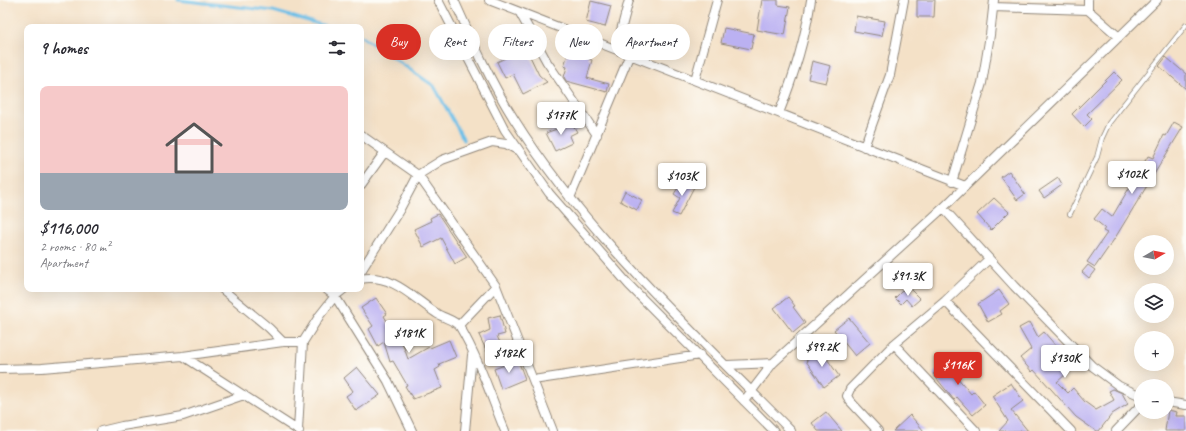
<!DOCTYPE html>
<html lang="en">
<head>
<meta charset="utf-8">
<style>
  body { margin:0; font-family:Caveat,sans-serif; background:#f7f7f7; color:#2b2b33; height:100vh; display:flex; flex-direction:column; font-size:15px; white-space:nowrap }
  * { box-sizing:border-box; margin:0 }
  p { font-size:13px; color:#7c7c81 }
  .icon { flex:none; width:22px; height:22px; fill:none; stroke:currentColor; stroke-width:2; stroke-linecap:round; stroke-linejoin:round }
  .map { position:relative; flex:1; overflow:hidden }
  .sheet { position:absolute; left:24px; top:24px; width:340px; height:268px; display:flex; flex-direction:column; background:#fff; border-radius:8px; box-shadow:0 4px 16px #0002 }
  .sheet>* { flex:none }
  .guide { position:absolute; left:376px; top:24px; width:380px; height:36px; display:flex; gap:8px }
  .needle { width:26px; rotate:80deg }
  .tools { position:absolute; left:1134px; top:235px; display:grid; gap:8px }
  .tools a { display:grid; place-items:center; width:40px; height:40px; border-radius:50%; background:#fff; box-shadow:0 4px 16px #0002; font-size:20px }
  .price { position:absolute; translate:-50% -34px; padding:0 9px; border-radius:4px; background:#fff; color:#222; font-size:13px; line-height:26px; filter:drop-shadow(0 1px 2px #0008) }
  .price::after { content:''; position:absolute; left:50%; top:24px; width:12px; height:9px; margin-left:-6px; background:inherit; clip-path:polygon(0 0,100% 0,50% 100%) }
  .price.selected { background:#d93025; color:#fff }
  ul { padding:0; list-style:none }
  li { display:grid; align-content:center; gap:8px; height:212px; padding:0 16px }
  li+li { border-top:1px solid #e1e1e2 }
  li span { display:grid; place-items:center; height:124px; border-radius:8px; color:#555 }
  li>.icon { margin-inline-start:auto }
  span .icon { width:72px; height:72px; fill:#fffc; stroke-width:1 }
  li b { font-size:17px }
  h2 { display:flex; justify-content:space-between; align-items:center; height:48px; padding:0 16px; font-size:17px }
  .tag { padding:0 14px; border-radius:18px; background:#fff; box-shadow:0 4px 16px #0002; font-size:14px; line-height:36px }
  .tag.selected { background:#d93025; color:#fff }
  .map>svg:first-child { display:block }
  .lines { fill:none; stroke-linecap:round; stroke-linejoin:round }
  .stream { stroke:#6cbfe8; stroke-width:3 }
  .building { fill:#bbb1f2 }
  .lane-casing { stroke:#908679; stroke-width:5.5 }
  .street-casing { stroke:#908679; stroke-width:10 }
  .lane { stroke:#fff; stroke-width:4 }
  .street { stroke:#fff; stroke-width:8 }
</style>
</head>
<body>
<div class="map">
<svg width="1186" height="431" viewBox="0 0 1186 431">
  <rect width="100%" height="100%" fill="#fdfcf7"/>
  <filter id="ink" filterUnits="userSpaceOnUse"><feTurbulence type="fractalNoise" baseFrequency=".025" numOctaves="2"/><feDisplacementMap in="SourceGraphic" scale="8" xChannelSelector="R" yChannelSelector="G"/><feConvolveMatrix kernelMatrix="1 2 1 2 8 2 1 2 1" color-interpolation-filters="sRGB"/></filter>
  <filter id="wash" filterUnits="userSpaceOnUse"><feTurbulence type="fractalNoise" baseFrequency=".012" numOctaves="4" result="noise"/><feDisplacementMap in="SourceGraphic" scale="16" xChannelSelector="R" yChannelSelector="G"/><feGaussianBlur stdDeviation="0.9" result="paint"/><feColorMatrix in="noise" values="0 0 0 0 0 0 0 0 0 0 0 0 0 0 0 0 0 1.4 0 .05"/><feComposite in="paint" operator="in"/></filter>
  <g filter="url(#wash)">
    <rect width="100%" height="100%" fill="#f4e1c7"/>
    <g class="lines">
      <path class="stream" d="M 178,0 L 273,11 L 329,27
        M 361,36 L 434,86 L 464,140"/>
    </g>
    <g id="blocks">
      <path class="building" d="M 762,0 L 778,0 L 778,5 L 790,7 L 785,35 L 757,30 Z
        M 917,0 L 935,0 L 934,17 L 917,17 Z
        M 591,1 L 611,6 L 605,27 L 586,22 Z
        M 856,16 L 885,21 L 882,36 L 854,31 Z
        M 724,28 L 754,34 L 751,49 L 721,43 Z
        M 571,44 L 591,50 L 588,59 L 592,60 L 587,78 L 609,84 L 607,92 L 566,81 L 564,77 L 567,67 L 564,66 Z
        M 526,48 L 539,75 L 547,82 L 523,94 L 513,74 L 505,78 L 497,62 Z
        M 1166,57 L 1186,74 L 1186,89 L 1159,66 Z
        M 812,61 L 831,66 L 826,83 L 808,79 Z
        M 1114,72 L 1122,80 L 1087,114 L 1092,119 L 1084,127 L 1072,114 Z
        M 1174,122 L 1183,127 L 1115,238 L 1095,267 L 1087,262 L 1107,233 L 1103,231 L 1105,228 L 1094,219 L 1102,209 L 1112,217 L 1148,156 L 1153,158 L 1164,135 L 1166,136 Z
        M 572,123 L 577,132 L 569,136 L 572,143 L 555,151 L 546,133 Z
        M 1009,171 L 1025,194 L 1017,200 L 1001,177 Z
        M 1058,178 L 1062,185 L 1044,198 L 1039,191 Z
        M 681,183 L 686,186 L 688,183 L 694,187 L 679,216 L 672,213 L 680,198 L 674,194 Z
        M 625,191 L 642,200 L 637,210 L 620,201 Z
        M 994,198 L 1009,212 L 991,230 L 977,214 Z
        M 438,214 L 467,257 L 455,264 L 441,238 L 423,247 L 414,229 L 431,221 L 430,218 Z
        M 1088,265 L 1095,270 L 1089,278 L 1082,272 Z
        M 907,286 L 920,299 L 912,306 L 906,299 L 901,304 L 895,298 Z
        M 999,290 L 1009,304 L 1000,311 L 1002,314 L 988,322 L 978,304 Z
        M 788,297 L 795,306 L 793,307 L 805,323 L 793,333 L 774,308 Z
        M 376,298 L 387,314 L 384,316 L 400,343 L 402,342 L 408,359 L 429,347 L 430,348 L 449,340 L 456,357 L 439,364 L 440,367 L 435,370 L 442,388 L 413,399 L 405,386 L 407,385 L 393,361 L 390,362 L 384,342 L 378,346 L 369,329 L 373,326 L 361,308 Z
        M 500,315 L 505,334 L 497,336 L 501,345 L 487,352 L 479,335 L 490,330 L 488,318 Z
        M 849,318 L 870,343 L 855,356 L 834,330 Z
        M 1030,322 L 1038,337 L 1044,332 L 1074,367 L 1057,382 L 1068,393 L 1073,388 L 1085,402 L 1096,410 L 1114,400 L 1109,391 L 1113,389 L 1122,393 L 1128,404 L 1112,414 L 1099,431 L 1096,431 L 1076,417 L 1034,370 L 1032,372 L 1020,358 L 1031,349 L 1019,328 Z
        M 821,350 L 839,376 L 824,387 L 806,361 Z
        M 950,356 L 963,372 L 957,377 L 971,394 L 974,391 L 985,405 L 973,415 L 957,397 L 954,400 L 933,374 L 946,363 L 944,361 Z
        M 518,360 L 525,379 L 501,389 L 494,369 Z
        M 357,367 L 380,395 L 356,411 L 346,396 L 353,391 L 344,378 Z
        M 1011,383 L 1023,401 L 1011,410 L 1028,431 L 999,431 L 1008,421 L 992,396 Z
        M 1168,410 L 1177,412 L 1176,416 L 1186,416 L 1186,431 L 1165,431 Z
        M 826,412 L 842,431 L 818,431 L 812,423 Z
        M 910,415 L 924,431 L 893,431 Z"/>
    </g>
  </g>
  <g filter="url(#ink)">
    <use href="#blocks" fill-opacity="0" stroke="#908679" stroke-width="1"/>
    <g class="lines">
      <defs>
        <path id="lane" d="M 1070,214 L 1097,157 L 1102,138 L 1109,123 L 1186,25"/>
        <path id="street" d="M 438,0 L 505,130 L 549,193 L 629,285 L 774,431
          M 454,0 C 472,40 490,81 514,119 C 588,237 694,332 791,431
          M 489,0 L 965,186
          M 1088,0 L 1088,10
          M 993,7 L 1088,10 L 1119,37
          M 520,13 L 547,62 L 597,135
          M 616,49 L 629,0
          M 695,80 L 717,0
          M 779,113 C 794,76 805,40 811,0
          M 361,135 L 418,175 L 496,286 L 553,431
          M 864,147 L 890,75 L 904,0
          M 952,182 L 982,83 L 990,35 L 994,0
          M 361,185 L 384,153
          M 570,198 L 630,54
          M 943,208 L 1014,286 L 1092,366 L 1119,386 L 1141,396
          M 361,271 L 400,209 L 418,175 L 442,160 L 492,142 L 506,144 L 519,151
          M 361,279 C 392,273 413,298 436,313 C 443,318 455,320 460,327 C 479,359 491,397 505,431
          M 222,289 L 269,328 L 283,342
          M 326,289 L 335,296 L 388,381 L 412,431
          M 945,301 L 1071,431
          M 459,325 L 496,286
          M 894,344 L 976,431
          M 183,356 L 299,431
          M 727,365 L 773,363
          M 0,369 L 42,368 L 183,356 L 283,342 L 303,342
          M 533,380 L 700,355
          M 744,401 L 773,363 L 943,208 L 1157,0
          M 1167,402 L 1186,405
          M 298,430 L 303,342 L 320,315 L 335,296 L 344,289
          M 101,431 L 122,426 L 183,416 L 244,395
          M 465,431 L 472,355
          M 878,431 L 850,401 L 847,396 L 850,389 L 894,344 L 945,301 L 989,259
          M 1116,431 L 1141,405"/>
      </defs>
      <use href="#lane" class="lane-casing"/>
      <use href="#street" class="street-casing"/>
      <use href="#lane" class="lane"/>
      <use href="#street" class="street"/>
    </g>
  </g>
</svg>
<div class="tools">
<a><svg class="needle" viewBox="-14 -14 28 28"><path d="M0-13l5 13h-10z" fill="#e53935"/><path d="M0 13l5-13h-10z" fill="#7c7c81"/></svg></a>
<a><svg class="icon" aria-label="layers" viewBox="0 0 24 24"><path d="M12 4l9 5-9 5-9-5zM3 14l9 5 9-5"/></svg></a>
<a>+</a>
<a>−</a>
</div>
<b class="price" style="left:561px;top:136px">$177K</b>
<b class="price" style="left:1132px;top:195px">$102K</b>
<b class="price" style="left:682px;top:197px">$103K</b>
<b class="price" style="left:908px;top:297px">$91.3K</b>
<b class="price" style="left:409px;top:354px">$181K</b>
<b class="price" style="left:822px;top:368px">$99.2K</b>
<b class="price" style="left:509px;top:374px">$182K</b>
<b class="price" style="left:1065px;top:379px">$130K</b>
<b class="price selected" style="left:958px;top:386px">$116K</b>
<div class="guide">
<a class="tag selected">Buy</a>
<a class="tag">Rent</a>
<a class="tag">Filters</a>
<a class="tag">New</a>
<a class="tag">Apartment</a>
</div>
<section class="sheet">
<h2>9 homes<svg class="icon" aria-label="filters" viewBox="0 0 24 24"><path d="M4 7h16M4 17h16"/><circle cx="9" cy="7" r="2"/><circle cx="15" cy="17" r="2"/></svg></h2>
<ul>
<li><span style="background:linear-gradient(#f6c9c9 70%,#9aa5b1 0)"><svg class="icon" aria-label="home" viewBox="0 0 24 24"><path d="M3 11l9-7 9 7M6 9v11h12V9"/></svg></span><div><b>$116,000</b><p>2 rooms · 80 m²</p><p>Apartment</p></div></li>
</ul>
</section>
</div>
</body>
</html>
